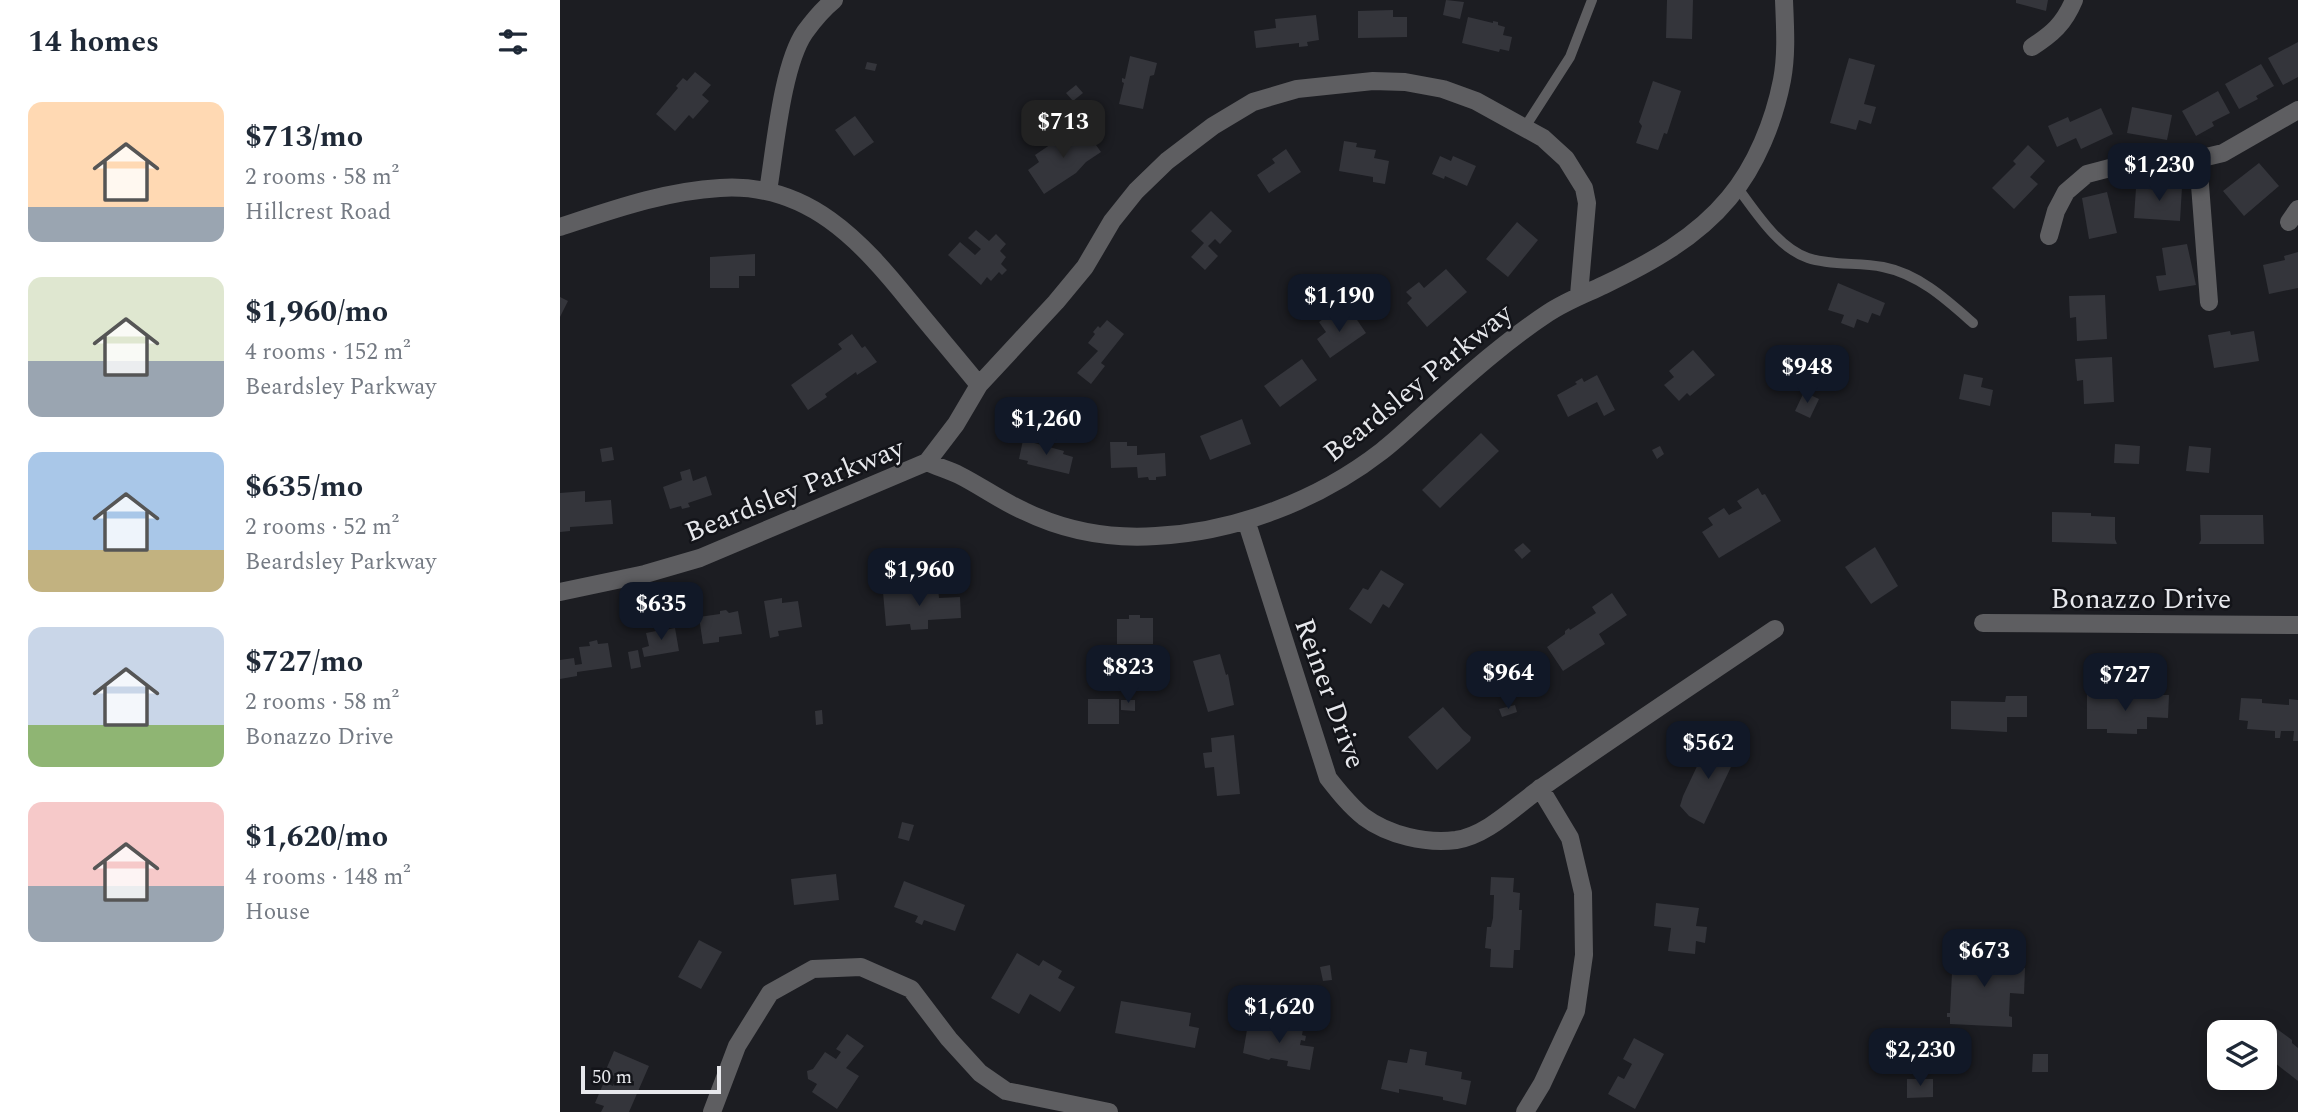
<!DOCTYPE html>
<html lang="en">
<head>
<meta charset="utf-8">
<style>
  body { margin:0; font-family:Spectral,serif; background:#f2f2f3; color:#1f2937; height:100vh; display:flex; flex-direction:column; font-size:26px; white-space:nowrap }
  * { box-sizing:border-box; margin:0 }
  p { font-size:23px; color:#747a83 }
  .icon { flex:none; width:38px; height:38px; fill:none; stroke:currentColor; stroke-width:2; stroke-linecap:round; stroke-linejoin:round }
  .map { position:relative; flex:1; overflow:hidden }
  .panel { display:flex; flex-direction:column; background:#fff; width:560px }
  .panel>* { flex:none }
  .buttons { position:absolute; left:1647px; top:1020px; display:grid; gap:14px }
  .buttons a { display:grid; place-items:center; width:70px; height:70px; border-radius:14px; background:#fff; box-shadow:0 4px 18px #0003; font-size:35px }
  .scale { position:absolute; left:21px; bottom:18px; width:140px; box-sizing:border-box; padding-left:7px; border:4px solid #e7e8ec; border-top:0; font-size:19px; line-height:24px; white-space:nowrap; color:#e7e8ec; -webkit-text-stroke:5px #131419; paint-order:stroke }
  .price { position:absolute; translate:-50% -60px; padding:0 16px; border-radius:14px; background:#111827; color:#fff; font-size:23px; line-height:46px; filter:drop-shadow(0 2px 4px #0008) }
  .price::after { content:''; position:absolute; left:50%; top:42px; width:21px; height:16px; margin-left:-10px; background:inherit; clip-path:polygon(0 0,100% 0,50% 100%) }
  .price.current { background:#222; color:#fff }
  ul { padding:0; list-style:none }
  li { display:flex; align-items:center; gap:21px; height:175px; padding:0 28px }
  li span { display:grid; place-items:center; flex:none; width:196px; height:140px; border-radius:14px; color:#555 }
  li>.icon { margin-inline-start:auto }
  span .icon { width:84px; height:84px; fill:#fffc; stroke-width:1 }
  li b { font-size:30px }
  h2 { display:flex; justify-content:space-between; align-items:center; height:84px; padding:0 28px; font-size:30px }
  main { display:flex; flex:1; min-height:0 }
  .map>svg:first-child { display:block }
  .building { fill:#34353b }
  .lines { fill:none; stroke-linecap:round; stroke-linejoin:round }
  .service { stroke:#5e5e61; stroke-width:10 }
  .minor { stroke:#5e5e61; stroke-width:18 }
  .labels { text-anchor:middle; stroke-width:5; stroke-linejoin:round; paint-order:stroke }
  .street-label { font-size:28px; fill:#e7e8ec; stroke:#131419 }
</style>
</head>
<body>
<main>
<section class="panel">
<h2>14 homes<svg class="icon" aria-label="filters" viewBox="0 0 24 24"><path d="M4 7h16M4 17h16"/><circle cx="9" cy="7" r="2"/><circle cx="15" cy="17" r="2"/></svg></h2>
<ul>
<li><span style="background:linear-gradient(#ffd9b3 75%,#9aa5b1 0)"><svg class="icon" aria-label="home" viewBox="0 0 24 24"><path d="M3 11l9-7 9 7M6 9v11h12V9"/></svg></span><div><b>$713/mo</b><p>2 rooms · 58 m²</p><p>Hillcrest Road</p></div></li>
<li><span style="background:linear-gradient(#dfe7d0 60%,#9aa5b1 0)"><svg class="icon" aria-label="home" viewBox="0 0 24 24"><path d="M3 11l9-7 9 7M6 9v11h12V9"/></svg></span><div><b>$1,960/mo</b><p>4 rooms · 152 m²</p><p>Beardsley Parkway</p></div></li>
<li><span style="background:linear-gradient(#a9c7e8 70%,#c2b280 0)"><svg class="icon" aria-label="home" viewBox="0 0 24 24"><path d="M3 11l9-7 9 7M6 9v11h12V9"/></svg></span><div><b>$635/mo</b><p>2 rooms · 52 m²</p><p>Beardsley Parkway</p></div></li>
<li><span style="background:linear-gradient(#c9d6e8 70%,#8fb573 0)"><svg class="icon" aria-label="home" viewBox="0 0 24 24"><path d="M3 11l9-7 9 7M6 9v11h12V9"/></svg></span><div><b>$727/mo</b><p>2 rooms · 58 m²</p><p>Bonazzo Drive</p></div></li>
<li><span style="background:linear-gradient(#f6c9c9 60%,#9aa5b1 0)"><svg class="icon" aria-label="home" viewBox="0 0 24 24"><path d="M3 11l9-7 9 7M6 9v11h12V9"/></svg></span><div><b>$1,620/mo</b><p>4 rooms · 148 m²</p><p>House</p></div></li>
</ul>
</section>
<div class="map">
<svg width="1738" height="1112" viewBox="0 0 1738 1112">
  <rect width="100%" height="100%" fill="#1c1d22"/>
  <path class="building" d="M 886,0 L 904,2 L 900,19 L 883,15 Z
    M 1107,0 L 1133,0 L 1132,39 L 1106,38 Z
    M 1456,0 L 1488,0 L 1486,11 L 1456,3 Z
    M 833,10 L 833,17 L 847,17 L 847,37 L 798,38 L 798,11 Z
    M 756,15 L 759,40 L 747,42 L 748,46 L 739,47 L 739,43 L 696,48 L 694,31 L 716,28 L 715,19 Z
    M 908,17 L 933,23 L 933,21 L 938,22 L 938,25 L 945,27 L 943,35 L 952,37 L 949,51 L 940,49 L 939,52 L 902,43 Z
    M 1738,42 L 1738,77 L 1723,85 L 1708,58 Z
    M 570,56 L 597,63 L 594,75 L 590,76 L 583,109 L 559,104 L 564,83 L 562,82 L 562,78 L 565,79 Z
    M 1289,58 L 1315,65 L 1304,104 L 1316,107 L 1311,124 L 1299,120 L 1296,130 L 1270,123 Z
    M 307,62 L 317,64 L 315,71 L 305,69 Z
    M 1701,64 L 1714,86 L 1696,96 L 1698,99 L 1679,109 L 1665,84 Z
    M 135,72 L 151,85 L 142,95 L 149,101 L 133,119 L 129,115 L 115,131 L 96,114 L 118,88 L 116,86 L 123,78 L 127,81 Z
    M 1093,81 L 1121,91 L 1107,134 L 1104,133 L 1098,150 L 1076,143 L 1082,126 L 1079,122 Z
    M 516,85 L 523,93 L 513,101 L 506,93 Z
    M 1658,91 L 1670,113 L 1652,122 L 1654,126 L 1636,136 L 1622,111 Z
    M 1572,107 L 1612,115 L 1607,140 L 1567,133 Z
    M 1541,108 L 1553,134 L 1521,149 L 1516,138 L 1497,147 L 1488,126 L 1508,117 L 1510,122 Z
    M 295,116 L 314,142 L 294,156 L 275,130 Z
    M 526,131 L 541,152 L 526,162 L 516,173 L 484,194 L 468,170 L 479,162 L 475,155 L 509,132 L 513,140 Z
    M 784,141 L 797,143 L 796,147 L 816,150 L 814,158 L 829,161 L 825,184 L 813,182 L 813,177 L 779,171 Z
    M 1468,145 L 1485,161 L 1470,177 L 1478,184 L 1454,209 L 1432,188 L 1456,164 L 1453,161 Z
    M 726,149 L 741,172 L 709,193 L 697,175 L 715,163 L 712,159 Z
    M 880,156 L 891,161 L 893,156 L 916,166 L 907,186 L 885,176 L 884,179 L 872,174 Z
    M 1699,163 L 1719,186 L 1684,216 L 1663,191 Z
    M 1600,184 L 1622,187 L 1620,221 L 1574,218 L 1576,188 L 1600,190 Z
    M 1547,192 L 1557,233 L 1529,239 L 1522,198 Z
    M 651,211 L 672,231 L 660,244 L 655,239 L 648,246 L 658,256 L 645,270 L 631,257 L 644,243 L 631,231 Z
    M 957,222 L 978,240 L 948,277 L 926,259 Z
    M 416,230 L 429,241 L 436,234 L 446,244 L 440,251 L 446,257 L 441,264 L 447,270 L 442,275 L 439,272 L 431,281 L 427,277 L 421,285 L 388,255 L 400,242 L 415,255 L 421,249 L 408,238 Z
    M 1627,244 L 1636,285 L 1599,291 L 1596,276 L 1606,275 L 1602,248 Z
    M 1738,252 L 1738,288 L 1709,294 L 1703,265 L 1725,260 L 1724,256 Z
    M 195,254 L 195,276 L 179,276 L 179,288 L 150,288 L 150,257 Z
    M 886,269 L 907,292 L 867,327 L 847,303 L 852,298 L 846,292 L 859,282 L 864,288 Z
    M 1278,283 L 1325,303 L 1320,316 L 1312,313 L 1308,323 L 1297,319 L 1294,328 L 1281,323 L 1284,315 L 1268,310 Z
    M 1545,295 L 1547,339 L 1517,341 L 1516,317 L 1510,318 L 1509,296 Z
    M 0,297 L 8,301 L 0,317 Z
    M 773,312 L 780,323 L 793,314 L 806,333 L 770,358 L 757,339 L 766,332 L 759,322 Z
    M 547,320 L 564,334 L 541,363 L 545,366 L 531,384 L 517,373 L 538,351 L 528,343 L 535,334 L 533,332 L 538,326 L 540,328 Z
    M 1670,331 L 1671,335 L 1694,331 L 1699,361 L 1654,368 L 1648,335 Z
    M 292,334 L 302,348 L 305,346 L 317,362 L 297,375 L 296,372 L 265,394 L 267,397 L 248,410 L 231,385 L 282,349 L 278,344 Z
    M 1224,348 L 1231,358 L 1223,363 L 1216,353 Z
    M 1133,350 L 1155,375 L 1130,396 L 1127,393 L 1119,401 L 1104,385 L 1114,377 L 1109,371 Z
    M 1552,357 L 1554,402 L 1524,404 L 1523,380 L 1517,381 L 1515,359 Z
    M 742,359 L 757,380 L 720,407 L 704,386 Z
    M 1404,374 L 1423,378 L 1421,387 L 1433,390 L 1430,406 L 1399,399 Z
    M 1037,375 L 1055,410 L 1044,416 L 1037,402 L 1008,417 L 997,395 L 1017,384 L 1015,382 L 1022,378 L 1024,382 Z
    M 1244,392 L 1259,399 L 1250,418 L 1235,411 Z
    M 682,419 L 691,444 L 650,460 L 640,436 Z
    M 921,433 L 939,451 L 880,508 L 862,490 Z
    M 463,440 L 504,451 L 503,454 L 513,457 L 509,474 L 467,464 L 468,461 L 459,459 Z
    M 550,442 L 567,442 L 567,446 L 577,446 L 577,455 L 605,453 L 606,476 L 596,477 L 596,480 L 589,480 L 588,477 L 578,478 L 577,467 L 551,468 Z
    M 1555,444 L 1580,446 L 1579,464 L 1554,463 Z
    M 1100,446 L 1104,454 L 1097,459 L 1092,450 Z
    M 1629,446 L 1651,448 L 1649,473 L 1626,471 Z
    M 52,447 L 54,460 L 42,462 L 40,449 Z
    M 130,469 L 133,481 L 146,476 L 152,495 L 128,503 L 130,507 L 122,509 L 121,506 L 110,509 L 103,487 L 122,480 L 120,472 Z
    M 1198,488 L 1202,495 L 1205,494 L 1221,521 L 1159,558 L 1142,532 L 1153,525 L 1148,518 L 1164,508 L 1169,515 L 1182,508 L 1177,501 Z
    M 25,491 L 25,502 L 51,500 L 53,524 L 10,527 L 10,531 L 0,532 L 0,493 Z
    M 1492,512 L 1531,513 L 1531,516 L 1555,517 L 1555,539 L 1557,544 L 1492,542 Z
    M 1640,515 L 1703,515 L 1704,544 L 1639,544 L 1641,540 Z
    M 963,543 L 971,551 L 962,559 L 954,550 Z
    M 1315,547 L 1338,586 L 1311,604 L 1285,567 Z
    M 821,570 L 844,584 L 829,608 L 823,604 L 811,624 L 789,609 L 803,588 L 808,590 Z
    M 378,588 L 379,598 L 400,597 L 401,618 L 368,620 L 368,629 L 351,630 L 350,624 L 326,626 L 323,592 Z
    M 1052,593 L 1067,615 L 1039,634 L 1045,644 L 1003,671 L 987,647 L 1005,634 L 1005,631 L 1009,628 L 1010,630 L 1036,613 L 1032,607 Z
    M 222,598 L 222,603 L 238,601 L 242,627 L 218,631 L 219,636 L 210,638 L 204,601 Z
    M 166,610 L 169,613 L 178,611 L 182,634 L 159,637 L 159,642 L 143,644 L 139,617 L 160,614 L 160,611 Z
    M 569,615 L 580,615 L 580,618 L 593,618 L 593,644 L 557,644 L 557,619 L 569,619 Z
    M 105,626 L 105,630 L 115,628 L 119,651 L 84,657 L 82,648 L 89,646 L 86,633 L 96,631 L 96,627 Z
    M 37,640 L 38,644 L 48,643 L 52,667 L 17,672 L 17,676 L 0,679 L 0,660 L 14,658 L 15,665 L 22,664 L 19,647 L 30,646 L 29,642 Z
    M 78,650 L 81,667 L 71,669 L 68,652 Z
    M 660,654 L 666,675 L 668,674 L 674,705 L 648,712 L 633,661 Z
    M 1527,694 L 1540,695 L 1540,698 L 1586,699 L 1586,695 L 1609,695 L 1608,718 L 1587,717 L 1587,729 L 1577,729 L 1577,734 L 1547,733 L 1547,729 L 1527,729 Z
    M 1446,696 L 1467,696 L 1467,717 L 1447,717 L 1447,732 L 1391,729 L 1391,701 L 1445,702 Z
    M 1681,698 L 1702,699 L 1702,703 L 1729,705 L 1729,699 L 1738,700 L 1738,741 L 1733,741 L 1734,731 L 1721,731 L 1720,738 L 1715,738 L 1715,731 L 1687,729 L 1688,721 L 1679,720 Z
    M 528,699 L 559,699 L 559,724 L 528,724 Z
    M 561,700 L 575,700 L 575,711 L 561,710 Z
    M 955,705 L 957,712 L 942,717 L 939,709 Z
    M 883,707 L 903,730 L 911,737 L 910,741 L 877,770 L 848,737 Z
    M 262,710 L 263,724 L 256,725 L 255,711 Z
    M 674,735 L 680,794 L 657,796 L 654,767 L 645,768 L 643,753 L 652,752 L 651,738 Z
    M 1156,738 L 1179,750 L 1144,824 L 1129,816 L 1120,806 L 1123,796 L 1139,762 L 1144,764 Z
    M 342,822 L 354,825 L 349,841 L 338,838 Z
    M 276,874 L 279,900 L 234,905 L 231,879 Z
    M 931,877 L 954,878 L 953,892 L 960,893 L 959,910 L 962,910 L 960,950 L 954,950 L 953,968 L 930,967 L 931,949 L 925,948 L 927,927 L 931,927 L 933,918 L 934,895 L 930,895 Z
    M 344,881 L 405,905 L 395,931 L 364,920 L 362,925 L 355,922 L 358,916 L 334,907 Z
    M 1096,903 L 1139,908 L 1136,926 L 1147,927 L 1145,943 L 1136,941 L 1135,954 L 1108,951 L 1111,928 L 1094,926 Z
    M 139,940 L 162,952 L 141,989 L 118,977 Z
    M 457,953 L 479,966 L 483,960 L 502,971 L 498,978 L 515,987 L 500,1012 L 470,994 L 459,1014 L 431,998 Z
    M 1393,953 L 1452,955 L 1452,968 L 1465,968 L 1464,994 L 1450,993 L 1449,1016 L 1452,1017 L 1452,1027 L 1390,1024 L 1390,1017 L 1387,1017 L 1387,1013 L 1390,1013 Z
    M 770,965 L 772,980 L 763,981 L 760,967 Z
    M 561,1001 L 631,1013 L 629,1026 L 639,1028 L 635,1048 L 555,1033 Z
    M 729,1022 L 744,1024 L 742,1035 L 746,1036 L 745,1041 L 741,1040 L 740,1045 L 754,1047 L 750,1070 L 727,1066 L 728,1061 L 711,1058 L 709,1060 L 683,1053 L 688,1024 L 727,1031 Z
    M 1717,1029 L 1732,1040 L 1732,1043 L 1738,1048 L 1738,1081 L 1715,1063 L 1712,1066 L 1704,1060 L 1704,1046 Z
    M 287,1034 L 304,1046 L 286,1068 L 299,1076 L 277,1109 L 252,1092 L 257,1084 L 248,1079 L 247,1071 L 253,1069 L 265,1052 L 276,1059 L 281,1052 L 276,1049 Z
    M 1074,1038 L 1104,1054 L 1075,1109 L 1048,1094 L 1058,1076 L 1064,1079 L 1072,1064 L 1063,1059 Z
    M 850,1049 L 867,1052 L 865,1065 L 902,1072 L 901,1079 L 911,1081 L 906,1105 L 883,1100 L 883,1097 L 839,1089 L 839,1093 L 821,1089 L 828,1060 L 847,1063 Z
    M 54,1051 L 89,1066 L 69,1112 L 41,1112 L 44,1106 L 35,1103 L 44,1082 L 53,1086 L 57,1077 L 45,1072 Z
    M 1473,1054 L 1488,1054 L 1488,1072 L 1472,1072 Z
    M 1347,1079 L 1373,1079 L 1373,1097 L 1347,1098 Z"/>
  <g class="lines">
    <path class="service" d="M 965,127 L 1010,57 L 1032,0
      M 1177,187 C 1195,211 1218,248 1248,258 C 1272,266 1299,262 1323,267 C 1359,274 1387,300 1413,323"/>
    <path class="minor" d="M 1472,47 C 1492,34 1504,24 1514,0
      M 1638,159 L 1649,302
      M 208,191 C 215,149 222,65 245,32 C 253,21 263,9 274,0
      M 1729,222 L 1738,209
      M 0,227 C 52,210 105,191 160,188 C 248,182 301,241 351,303 C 374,331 397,358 419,385
      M 1489,236 L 1496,211 L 1506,192 L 1527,174 L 1569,163 L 1638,159 L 1663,153 L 1738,110
      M 367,462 L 396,424 L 419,385 L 496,302 L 525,267 L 552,221 L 576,191 L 607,161 L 653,126 L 693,102 L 737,89 L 813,81 L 845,82 L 883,89 L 916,101 L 983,138 L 1006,159 L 1024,188 L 1027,203 L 1019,295
      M 686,520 L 768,778 C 779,792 790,806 804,817 C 828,835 866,844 896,840 C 928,835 955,806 981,788 C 1058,734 1137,682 1215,629
      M 0,592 L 85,574 L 140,558 L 367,462 C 378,467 389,470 399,475 C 421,486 441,501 464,511 C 505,531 550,539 596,536 C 676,532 759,500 822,451 C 840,437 856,421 873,406 C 910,373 947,340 988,313 C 1006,301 1025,294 1044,285 C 1090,263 1136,238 1169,198 C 1196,166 1214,121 1222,80 C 1227,54 1225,26 1224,0
      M 1423,623 L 1738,625
      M 152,1112 L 177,1046 L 210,993 L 253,969 L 301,967 L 351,989 L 389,1039 L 420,1073 L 446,1091 L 549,1112
      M 965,1112 L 982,1084 L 1016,1011 L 1024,955 L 1023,893 L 1010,838 L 980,788"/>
  </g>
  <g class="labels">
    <g class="street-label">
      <text transform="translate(857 382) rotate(-39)" y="10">Beardsley Parkway</text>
      <text transform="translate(234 489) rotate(-22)" y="10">Beardsley Parkway</text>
      <text x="1581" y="608">Bonazzo Drive</text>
      <text transform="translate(771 693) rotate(70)" y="10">Reiner Drive</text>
    </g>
  </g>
</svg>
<div class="buttons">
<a><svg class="icon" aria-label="layers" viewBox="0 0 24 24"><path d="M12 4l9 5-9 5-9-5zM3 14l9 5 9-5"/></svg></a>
</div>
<div class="scale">50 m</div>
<b class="price current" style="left:503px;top:160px">$713</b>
<b class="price" style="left:1599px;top:203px">$1,230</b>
<b class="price" style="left:779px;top:334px">$1,190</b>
<b class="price" style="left:1247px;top:405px">$948</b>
<b class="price" style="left:486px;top:457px">$1,260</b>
<b class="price" style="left:359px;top:608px">$1,960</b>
<b class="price" style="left:101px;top:642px">$635</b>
<b class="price" style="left:568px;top:705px">$823</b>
<b class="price" style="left:948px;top:711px">$964</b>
<b class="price" style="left:1565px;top:713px">$727</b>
<b class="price" style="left:1148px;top:781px">$562</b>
<b class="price" style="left:1424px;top:989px">$673</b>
<b class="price" style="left:719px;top:1045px">$1,620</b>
<b class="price" style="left:1360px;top:1088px">$2,230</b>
</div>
</main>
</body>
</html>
